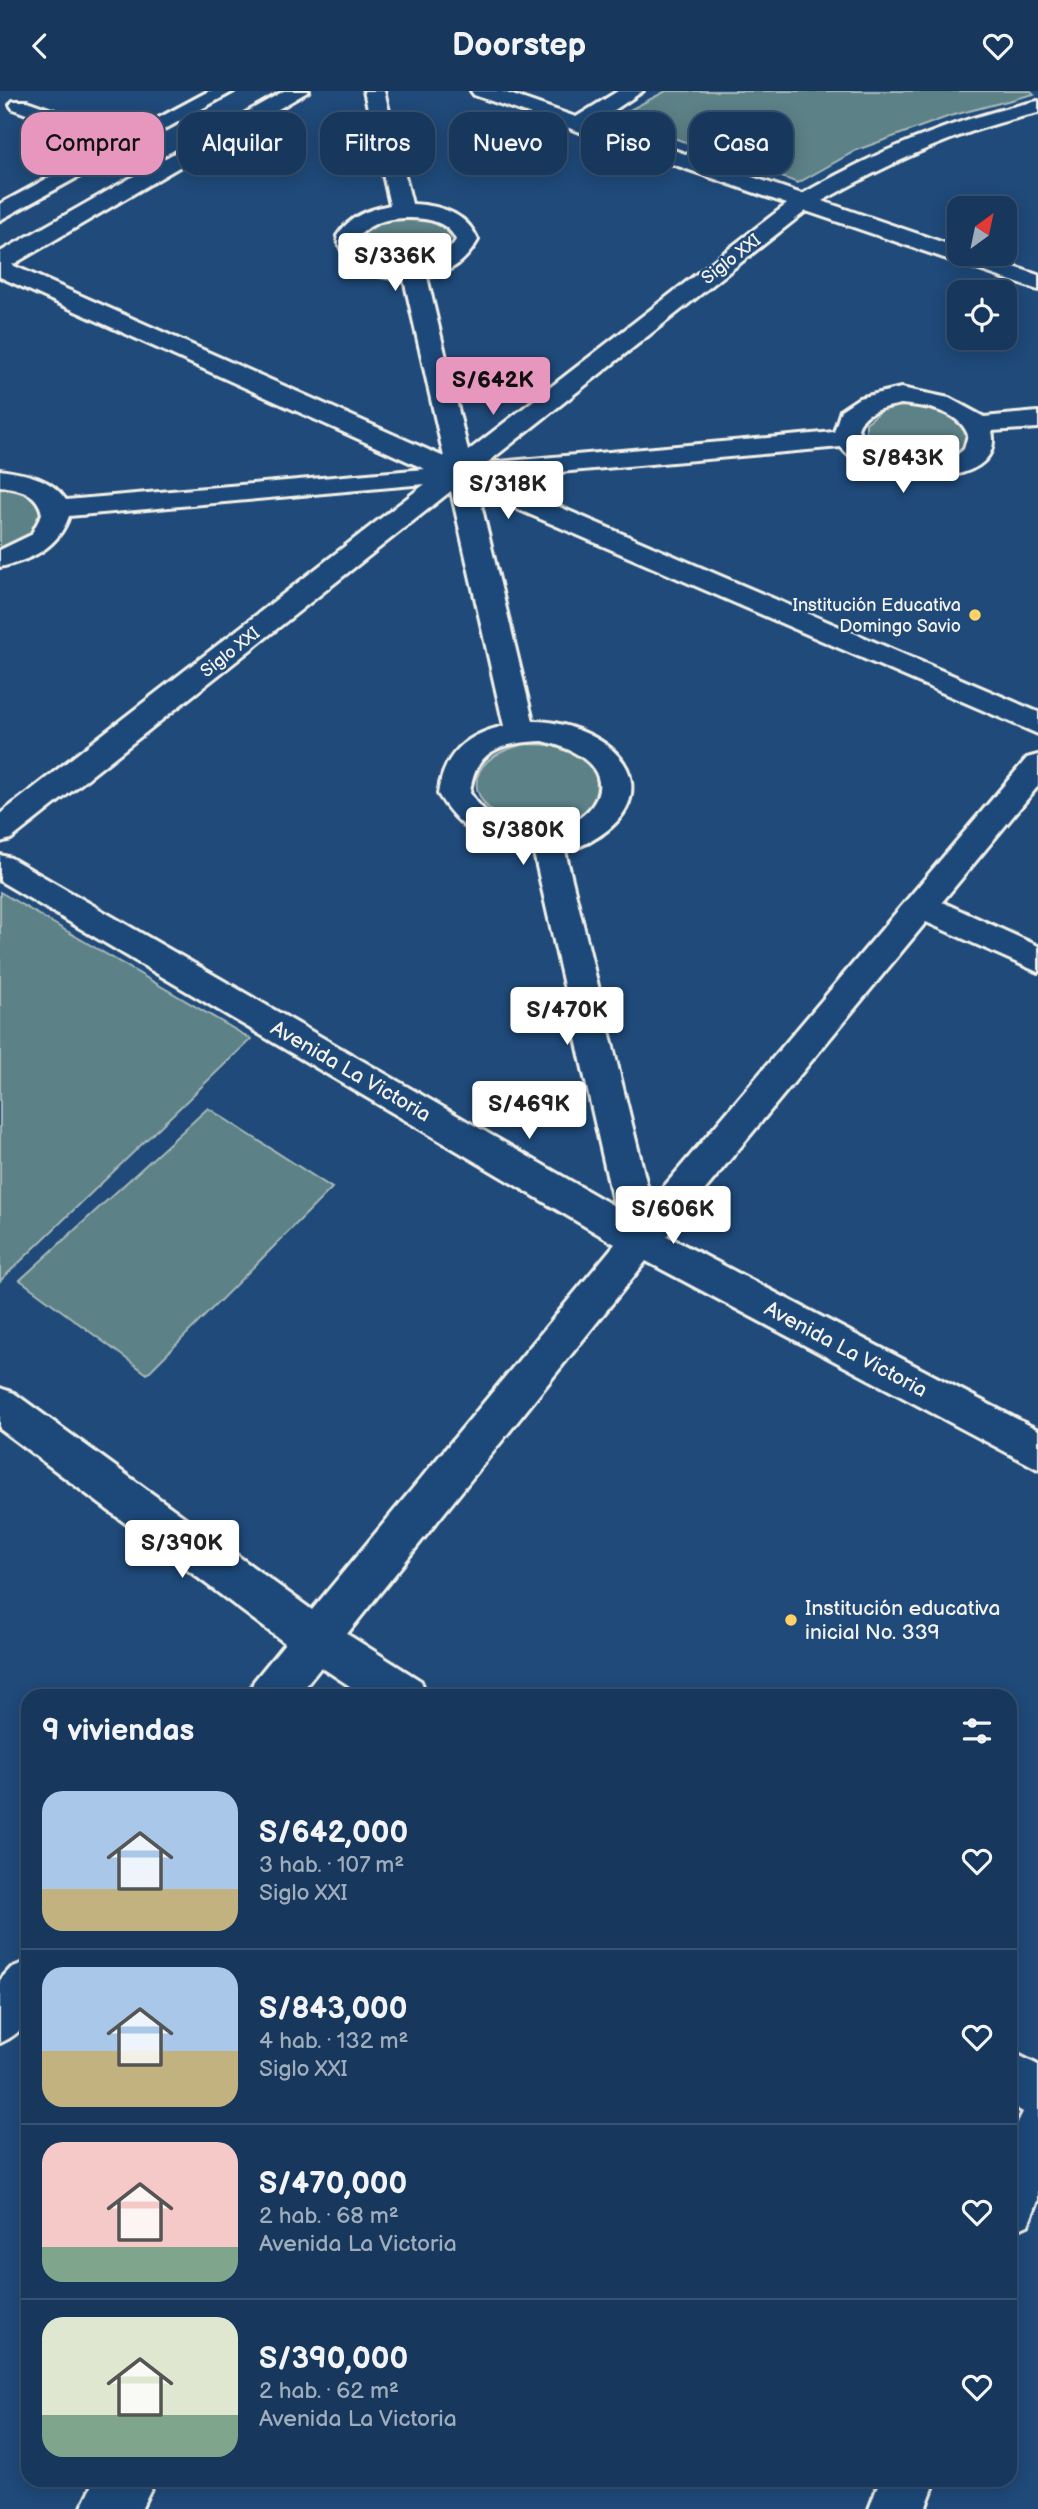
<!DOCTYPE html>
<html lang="es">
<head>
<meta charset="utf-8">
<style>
  body { margin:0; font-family:"Balsamiq Sans",sans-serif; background:#244365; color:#f1f3f6; height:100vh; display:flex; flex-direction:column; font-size:26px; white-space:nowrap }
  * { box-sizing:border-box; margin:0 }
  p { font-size:23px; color:#9eacbb }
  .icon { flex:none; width:38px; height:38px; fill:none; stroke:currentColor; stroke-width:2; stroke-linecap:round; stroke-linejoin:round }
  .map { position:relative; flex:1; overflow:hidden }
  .details { position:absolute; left:21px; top:1598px; width:996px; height:798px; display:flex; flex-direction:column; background:#17385c; border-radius:21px; box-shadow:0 4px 18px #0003,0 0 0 2px #365272 }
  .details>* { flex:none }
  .top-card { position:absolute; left:21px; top:21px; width:998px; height:63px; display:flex; gap:14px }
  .needle { width:46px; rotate:33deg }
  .controls { position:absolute; left:947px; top:105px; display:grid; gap:14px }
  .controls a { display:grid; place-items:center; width:70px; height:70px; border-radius:14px; background:#17385c; box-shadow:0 4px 18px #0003,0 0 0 2px #365272; font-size:35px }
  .price { position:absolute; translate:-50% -60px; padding:0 16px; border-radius:7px; background:#fff; color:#222; font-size:23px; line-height:46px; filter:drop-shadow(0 2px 4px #0008) }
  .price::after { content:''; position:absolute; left:50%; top:42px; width:21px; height:16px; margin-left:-10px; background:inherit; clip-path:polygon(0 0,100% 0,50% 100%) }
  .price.selected { background:#e797bd; color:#111 }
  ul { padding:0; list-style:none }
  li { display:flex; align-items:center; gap:21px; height:175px; padding:0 21px }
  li+li { border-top:2px solid #365272 }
  li span { display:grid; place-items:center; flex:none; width:196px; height:140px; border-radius:21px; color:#555 }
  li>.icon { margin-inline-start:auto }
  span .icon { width:84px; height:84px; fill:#fffc; stroke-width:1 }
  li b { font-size:30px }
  h2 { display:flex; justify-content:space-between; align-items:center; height:84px; padding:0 21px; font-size:30px }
  .chip { padding:0 24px; border-radius:21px; background:#17385c; box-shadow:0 4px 18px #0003,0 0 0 2px #365272; font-size:24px; line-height:63px }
  .chip.selected { background:#e797bd; color:#111 }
  header { display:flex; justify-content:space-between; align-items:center; height:91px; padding:0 21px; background:#17385c; font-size:32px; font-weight:800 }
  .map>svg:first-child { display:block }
  .green { fill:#5c8186; stroke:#a8b9b7; stroke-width:2 }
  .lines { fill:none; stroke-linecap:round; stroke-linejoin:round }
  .minor-casing { stroke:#f4f1e8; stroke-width:6 }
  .minor { fill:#1f4a7a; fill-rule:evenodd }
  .poi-dot { fill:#ffd166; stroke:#1f4a7a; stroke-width:2.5 }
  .labels { text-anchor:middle; stroke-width:5; stroke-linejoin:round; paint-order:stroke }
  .far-street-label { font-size:18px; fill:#f4f1e8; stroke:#1f4a7a }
  .far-poi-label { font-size:18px; fill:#f4f1e8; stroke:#1f4a7a; text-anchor:end }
  .street-label { font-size:21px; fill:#f4f1e8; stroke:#1f4a7a }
  .poi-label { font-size:21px; fill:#f4f1e8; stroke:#1f4a7a; text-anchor:start }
</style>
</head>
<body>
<header><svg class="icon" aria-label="back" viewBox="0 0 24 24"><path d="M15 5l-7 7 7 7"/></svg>Doorstep<svg class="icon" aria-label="heart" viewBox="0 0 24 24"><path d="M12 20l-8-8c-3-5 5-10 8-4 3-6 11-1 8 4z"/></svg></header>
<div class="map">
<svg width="1038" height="2418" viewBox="0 0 1038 2418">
  <rect width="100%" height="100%" fill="#1f4a7a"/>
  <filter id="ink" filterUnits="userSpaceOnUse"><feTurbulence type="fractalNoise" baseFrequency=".0143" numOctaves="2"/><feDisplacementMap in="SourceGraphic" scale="14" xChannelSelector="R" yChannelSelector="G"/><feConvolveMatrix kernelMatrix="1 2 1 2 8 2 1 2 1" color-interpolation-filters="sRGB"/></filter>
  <g filter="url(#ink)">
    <path class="green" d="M 666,0 L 1031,0 L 1034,3 L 950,25 L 857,59 L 798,92 L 616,26 Z
      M 414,126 C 429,129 445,132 451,147 L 443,161 C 419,175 383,178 362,157 L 360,149 C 369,128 393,127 414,126 Z
      M 900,314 C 918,314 987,324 964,356 C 942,387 881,371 866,342 L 866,332 L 885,317 Z
      M 0,396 C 24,396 36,404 45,425 L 32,445 L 0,458 Z
      M 525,653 C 544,653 565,654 581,666 C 605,683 600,713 576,727 C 507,766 421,678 525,653 Z
      M 0,801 L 251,948 L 0,1190 Z
      M 208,1017 L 332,1097 L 147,1283 L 20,1189 Z"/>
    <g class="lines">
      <defs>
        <path id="minor" d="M 209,0 L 234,0 L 0,129 L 0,113 L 109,54 L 13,18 L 10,14 L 13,10 L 27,10 L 125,45 Z
          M 284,0 L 309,0 L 12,174 L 444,366 L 404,188 C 373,186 343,178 337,145 C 350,125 367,119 390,114 L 364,0 L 384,0 L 412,113 C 439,114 467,122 478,149 C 466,170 452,181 427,186 L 468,360 L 787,113 L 474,4 L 471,0 L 501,0 L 576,26 L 618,0 L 643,0 L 595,32 L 802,103 C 877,60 953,28 1038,10 L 1038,22 C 960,39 891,71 822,110 L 959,157 L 959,163 L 976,163 L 1038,184 L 1038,199 L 806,120 L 487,372 L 834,341 L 841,319 L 859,307 L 901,297 L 949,307 L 984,326 L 1038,321 L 1038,337 L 992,340 C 1004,393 912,391 882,383 C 866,378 852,369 841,356 L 492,387 L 1038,621 L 1038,643 L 478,401 L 533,630 C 567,629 626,652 631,691 C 636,727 594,753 565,760 L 651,1111 L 1027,667 L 1038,664 L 1038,695 L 942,811 L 1038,855 L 1038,881 L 926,831 L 667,1145 L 1038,1339 L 1038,1378 L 646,1170 L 347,1543 L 421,1590 L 427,1605 L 365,1605 L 321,1576 L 298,1605 L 248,1605 L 254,1590 L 285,1552 L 0,1338 L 0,1297 L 14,1302 L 312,1519 L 615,1153 L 0,790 L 0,764 L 11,767 L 614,1115 L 534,762 C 491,760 460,739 438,703 C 444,663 465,644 504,635 L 451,400 L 11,748 L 0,751 L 0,723 L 425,393 L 69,425 C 58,457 31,469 0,476 L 0,459 L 31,444 L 42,423 C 38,401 20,398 0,395 L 0,379 C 26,383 50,386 66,409 L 425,378 L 0,186 L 0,161 ZM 408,127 C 427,127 448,130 456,149 C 436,182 390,179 362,158 L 359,145 C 373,130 389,127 408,127 ZM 901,313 C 924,315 959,319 968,344 L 964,358 C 936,386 874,375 858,338 C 864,319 883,317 901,313 ZM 543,650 C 679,684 534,800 470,702 C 475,657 503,652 543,650 Z
          M 28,1870 C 28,1908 40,1935 0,1952 L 0,1889 L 11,1877 Z
          M 1010,1960 L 1038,1974 L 1038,2110 L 1028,2134 L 1010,2142 L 1010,2048 L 1023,2021 L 1010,2013 Z
          M 95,2389 L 155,2389 L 141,2418 L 81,2418 Z
          M 880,2389 L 936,2389 L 925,2418 L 869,2418 Z"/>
      </defs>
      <use href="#minor" class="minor-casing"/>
      <use href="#minor" class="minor"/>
    </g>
  </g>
  <g class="poi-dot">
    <circle cx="975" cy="524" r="7"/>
    <circle cx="791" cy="1529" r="7"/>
  </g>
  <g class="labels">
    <g class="far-street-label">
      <text transform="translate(731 168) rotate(-38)" y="6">Siglo XXI</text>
      <text transform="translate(230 561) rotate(-38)" y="6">Siglo XXI</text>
    </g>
    <g class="far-poi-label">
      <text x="961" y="520">Institución Educativa<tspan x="961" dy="21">Domingo Savio</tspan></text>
    </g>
    <g class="street-label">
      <text transform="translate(351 980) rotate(30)" y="7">Avenida La Victoria</text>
      <text transform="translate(846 1258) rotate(28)" y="7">Avenida La Victoria</text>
    </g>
    <g class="poi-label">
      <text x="805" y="1524">Institución educativa<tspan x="805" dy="24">inicial No. 339</tspan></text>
    </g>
  </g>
</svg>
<div class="controls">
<a><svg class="needle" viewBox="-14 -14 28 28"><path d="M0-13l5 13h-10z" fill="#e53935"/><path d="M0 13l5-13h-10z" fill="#9eacbb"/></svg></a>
<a><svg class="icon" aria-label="locate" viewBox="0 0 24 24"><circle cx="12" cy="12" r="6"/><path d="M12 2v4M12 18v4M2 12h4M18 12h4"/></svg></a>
</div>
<b class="price" style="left:395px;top:202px">S/336K</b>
<b class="price selected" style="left:493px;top:326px">S/642K</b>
<b class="price" style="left:903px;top:404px">S/843K</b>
<b class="price" style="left:508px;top:430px">S/318K</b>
<b class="price" style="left:523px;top:776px">S/380K</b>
<b class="price" style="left:567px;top:956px">S/470K</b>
<b class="price" style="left:529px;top:1050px">S/469K</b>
<b class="price" style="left:673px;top:1155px">S/606K</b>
<b class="price" style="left:182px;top:1489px">S/390K</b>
<div class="top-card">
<a class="chip selected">Comprar</a>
<a class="chip">Alquilar</a>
<a class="chip">Filtros</a>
<a class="chip">Nuevo</a>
<a class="chip">Piso</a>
<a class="chip">Casa</a>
</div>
<section class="details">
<h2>9 viviendas<svg class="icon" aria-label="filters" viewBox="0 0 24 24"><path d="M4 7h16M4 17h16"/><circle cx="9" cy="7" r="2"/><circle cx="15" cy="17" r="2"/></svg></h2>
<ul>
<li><span style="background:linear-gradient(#a9c7e8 70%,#c2b280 0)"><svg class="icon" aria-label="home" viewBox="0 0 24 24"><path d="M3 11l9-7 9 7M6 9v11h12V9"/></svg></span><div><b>S/642,000</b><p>3 hab. · 107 m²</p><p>Siglo XXI</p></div><svg class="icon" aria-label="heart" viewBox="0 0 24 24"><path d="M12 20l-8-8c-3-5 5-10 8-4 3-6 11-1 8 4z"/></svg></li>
<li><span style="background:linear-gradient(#a9c7e8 60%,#c2b280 0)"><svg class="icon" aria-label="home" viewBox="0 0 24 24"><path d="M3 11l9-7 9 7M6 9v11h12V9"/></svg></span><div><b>S/843,000</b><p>4 hab. · 132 m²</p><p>Siglo XXI</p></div><svg class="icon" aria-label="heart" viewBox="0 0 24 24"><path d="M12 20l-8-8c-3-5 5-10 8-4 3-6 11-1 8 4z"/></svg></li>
<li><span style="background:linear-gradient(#f6c9c9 75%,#7fa58c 0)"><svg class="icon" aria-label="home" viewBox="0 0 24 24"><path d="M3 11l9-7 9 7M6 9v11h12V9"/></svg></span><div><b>S/470,000</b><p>2 hab. · 68 m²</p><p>Avenida La Victoria</p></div><svg class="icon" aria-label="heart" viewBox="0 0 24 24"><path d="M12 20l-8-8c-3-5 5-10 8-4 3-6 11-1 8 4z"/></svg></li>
<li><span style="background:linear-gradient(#dfe7d0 70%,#7fa58c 0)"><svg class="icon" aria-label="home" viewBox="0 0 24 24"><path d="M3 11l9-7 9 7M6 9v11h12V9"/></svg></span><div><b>S/390,000</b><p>2 hab. · 62 m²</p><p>Avenida La Victoria</p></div><svg class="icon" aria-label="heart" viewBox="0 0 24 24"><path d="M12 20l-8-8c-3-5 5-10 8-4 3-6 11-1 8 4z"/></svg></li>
</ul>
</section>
</div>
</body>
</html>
